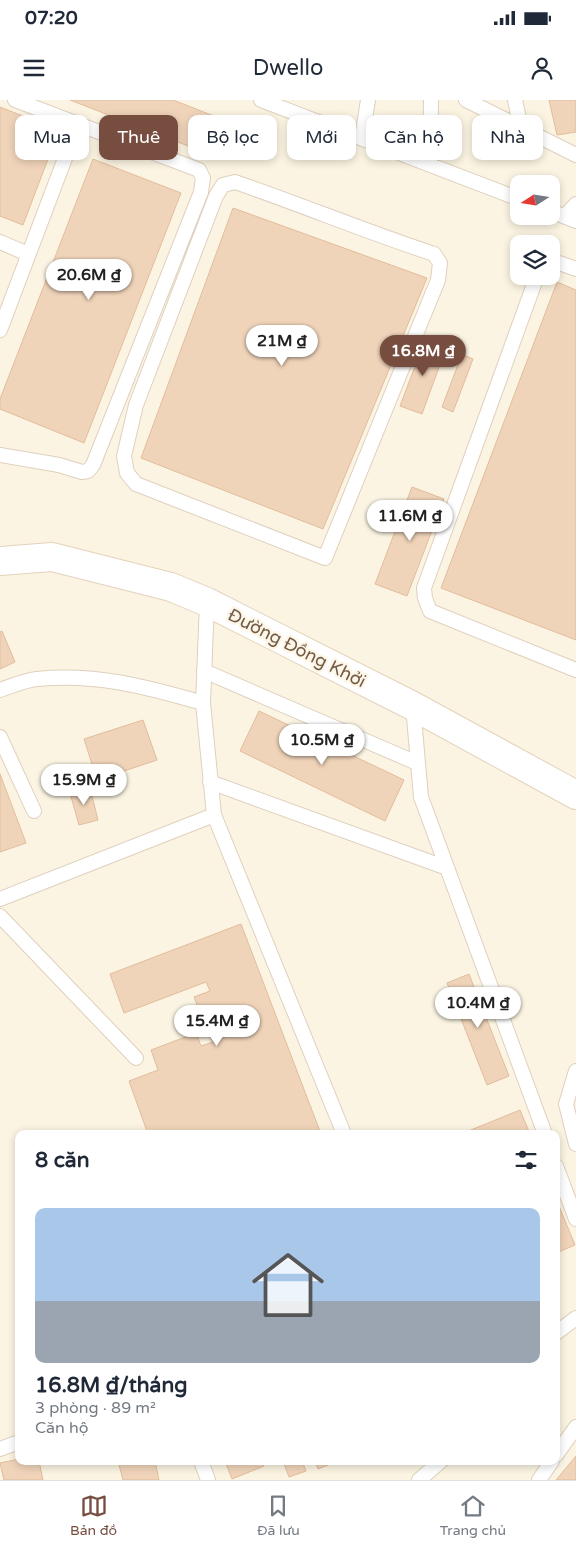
<!DOCTYPE html>
<html lang="vi">
<head>
<meta charset="utf-8">
<style>
  body { margin:0; font-family:"Varela Round",sans-serif; background:#f2f2f3; color:#1f2937; height:100vh; display:flex; flex-direction:column; font-size:19px; white-space:nowrap }
  * { box-sizing:border-box; margin:0 }
  p { font-size:16px; color:#747a83 }
  .icon { flex:none; width:28px; height:28px; fill:none; stroke:currentColor; stroke-width:2; stroke-linecap:round; stroke-linejoin:round }
  .map { position:relative; flex:1; overflow:hidden }
  .side { position:absolute; left:15px; top:1030px; width:545px; height:335px; display:flex; flex-direction:column; background:#fff; border-radius:10px; box-shadow:0 2px 8px #0003 }
  .side>* { flex:none }
  .top-card { position:absolute; left:15px; top:15px; width:546px; height:45px; display:flex; gap:10px }
  .needle { width:32px; rotate:258deg }
  .fabs { position:absolute; left:510px; top:75px; display:grid; gap:10px }
  .fabs a { display:grid; place-items:center; width:50px; height:50px; border-radius:10px; background:#fff; box-shadow:0 2px 8px #0003; font-size:25px }
  .price { position:absolute; translate:-50% -42px; padding:0 11px; border-radius:18px; background:#fff; color:#222; font-size:16px; line-height:32px; filter:drop-shadow(0 1px 2px #0008) }
  .price::after { content:''; position:absolute; left:50%; top:30px; width:15px; height:11px; margin-left:-8px; background:inherit; clip-path:polygon(0 0,100% 0,50% 100%) }
  .price.selected { background:#774d40; color:#fff }
  ul { padding:0; list-style:none }
  li { display:grid; align-content:center; gap:10px; height:265px; padding:0 20px }
  li+li { border-top:1px solid #e0e1e3 }
  li span { display:grid; place-items:center; height:155px; border-radius:10px; color:#555 }
  li>.icon { margin-inline-start:auto }
  span .icon { width:90px; height:90px; fill:#fffc; stroke-width:1 }
  li b { font-size:21px }
  h2 { display:flex; justify-content:space-between; align-items:center; height:60px; padding:0 20px; font-size:21px }
  .tag { padding:0 18px; border-radius:10px; background:#fff; box-shadow:0 2px 8px #0003; font-size:18px; line-height:45px }
  .tag.selected { background:#774d40; color:#fff }
  .status { display:flex; justify-content:space-between; align-items:center; height:35px; padding:0 25px; background:#fff; direction:ltr }
  .status svg { height:14px; fill:currentColor }
  header { display:flex; justify-content:space-between; align-items:center; height:65px; padding:0 20px; background:#fff; font-size:22px; font-weight:600 }
  .dock { display:flex; justify-content:space-around; align-items:center; height:70px; border-top:1px solid #e0e1e3; background:#fff; font-size:14px; color:#747a83 }
  .dock a { display:grid; justify-items:center; gap:2px }
  .dock .selected { color:#774d40 }
  .map>svg:first-child { display:block }
  .building { fill:#f0d4ba; stroke:#e2bc9b }
  .lines { fill:none; stroke-linecap:round; stroke-linejoin:round }
  .lane-casing { stroke:#dfd0be; stroke-width:16 }
  .secondary-casing { stroke:#e4d2bc; stroke-width:30 }
  .lane { stroke:#fff; stroke-width:14 }
  .secondary { stroke:#fff; stroke-width:28 }
  .labels { text-anchor:middle; stroke-width:5; stroke-linejoin:round; paint-order:stroke }
  .street-label { font-size:18px; fill:#725b49; stroke:#fef7e8 }
</style>
</head>
<body>
<div class="status"><b>07:20</b><svg viewBox="0 0 49 12"><path d="M0 12V9h3v3zM5 12V6h3v6zM10 12V3h3v9zM15 12V0h3v12zM26 1h20v11H26zM47 4h2v5h-2z"/></svg></div>
<header><svg class="icon" aria-label="menu" viewBox="0 0 24 24"><path d="M4 6h16M4 12h16M4 18h16"/></svg>Dwello<svg class="icon" aria-label="person" viewBox="0 0 24 24"><circle cx="12" cy="8" r="4"/><path d="M4 21q1-7 8-7t8 7"/></svg></header>
<div class="map">
<svg width="576" height="1380" viewBox="0 0 576 1380">
  <rect width="100%" height="100%" fill="#fbf4e2"/>
  <path class="building" d="M 70,0 L 173,0 L 219,18 L 206,53 Z
    M 549,0 L 576,0 L 576,32 L 557,35 Z
    M 0,7 L 59,30 L 23,125 L 0,116 Z
    M 93,59 L 181,93 L 84,343 L 0,309 L 0,299 Z
    M 233,108 L 427,178 L 323,429 L 141,358 Z
    M 557,182 L 576,190 L 576,540 L 441,488 Z
    M 425,240 L 446,248 L 422,314 L 400,306 Z
    M 462,254 L 473,259 L 453,312 L 442,307 Z
    M 412,387 L 444,399 L 407,496 L 375,484 Z
    M 2,531 L 15,562 L 0,569 L 0,532 Z
    M 259,611 L 404,680 L 385,721 L 240,651 Z
    M 143,620 L 157,660 L 97,680 L 84,639 Z
    M 0,674 L 26,743 L 0,752 Z
    M 90,688 L 98,720 L 79,725 L 70,693 Z
    M 241,824 L 321,1034 L 148,1034 L 129,981 L 158,970 L 151,950 L 196,933 L 201,946 L 213,942 L 208,930 L 222,925 L 217,911 L 202,917 L 194,897 L 210,891 L 206,882 L 124,913 L 110,874 Z
    M 469,874 L 509,976 L 487,985 L 447,883 Z
    M 520,1010 L 530,1034 L 461,1034 Z
    M 556,1099 L 575,1145 L 556,1153 Z
    M 576,1356 L 576,1380 L 556,1380 Z
    M 19,1359 L 19,1361 L 39,1361 L 43,1380 L 4,1380 L 0,1363 Z
    M 118,1361 L 155,1361 L 159,1380 L 123,1380 Z
    M 225,1361 L 262,1361 L 264,1366 L 232,1379 Z
    M 283,1361 L 302,1361 L 306,1371 L 289,1377 Z
    M 315,1361 L 338,1361 L 318,1369 Z"/>
  <g class="lines">
    <defs>
      <path id="lane" d="M 261,0 L 519,99
        M 466,0 L 576,55
        M 515,0 L 521,28
        M 362,38 L 368,0
        M 430,64 L 431,0
        M 235,82 C 302,105 367,132 434,154 L 440,163 L 438,180 L 325,458 L 136,384 L 127,373 L 124,356 L 136,305 L 216,96 L 223,85 Z
        M 551,111 L 576,121
        M 565,116 L 576,104
        M 0,142 L 28,154
        M 551,164 L 559,163 L 576,169
        M 537,176 L 424,488 L 425,498 L 430,511 L 576,570
        M 0,230 L 78,24
        M 0,355 L 59,365 L 82,372 L 88,371 L 93,365 L 201,92 L 203,78 L 199,70 L 15,0
        M 207,502 L 203,603 L 214,715 L 344,1034
        M 204,571 L 417,663
        M 0,590 C 12,586 25,580 37,579 C 96,573 147,587 203,603
        M 413,606 L 421,697 L 545,1034
        M 0,637 L 34,711
        M 210,682 L 447,768
        M 0,799 L 214,715
        M 0,816 L 136,958
        M 576,971 L 566,1004 L 576,1044
        M 556,1066 L 576,1119
        M 556,1233 L 576,1218
        M 0,1349 L 19,1342
        M 556,1355 L 576,1327
        M 201,1361 L 208,1380
        M 419,1380 L 441,1361
        M 539,1380 L 552,1361"/>
      <path id="secondary" d="M 0,461 L 52,457 L 171,487 L 207,502 L 413,606 L 576,695"/>
    </defs>
    <use href="#lane" class="lane-casing"/>
    <use href="#secondary" class="secondary-casing"/>
    <use href="#lane" class="lane"/>
    <use href="#secondary" class="secondary"/>
  </g>
  <g class="labels">
    <g class="street-label">
      <text transform="translate(297 548) rotate(27)" y="6">Đường Đồng Khởi</text>
    </g>
  </g>
</svg>
<div class="fabs">
<a><svg class="needle" viewBox="-14 -14 28 28"><path d="M0-13l5 13h-10z" fill="#e53935"/><path d="M0 13l5-13h-10z" fill="#747a83"/></svg></a>
<a><svg class="icon" aria-label="layers" viewBox="0 0 24 24"><path d="M12 4l9 5-9 5-9-5zM3 14l9 5 9-5"/></svg></a>
</div>
<b class="price" style="left:89px;top:201px">20.6M ₫</b>
<b class="price" style="left:282px;top:267px">21M ₫</b>
<b class="price selected" style="left:423px;top:277px">16.8M ₫</b>
<b class="price" style="left:410px;top:442px">11.6M ₫</b>
<b class="price" style="left:322px;top:666px">10.5M ₫</b>
<b class="price" style="left:84px;top:706px">15.9M ₫</b>
<b class="price" style="left:478px;top:929px">10.4M ₫</b>
<b class="price" style="left:217px;top:947px">15.4M ₫</b>
<div class="top-card">
<a class="tag">Mua</a>
<a class="tag selected">Thuê</a>
<a class="tag">Bộ lọc</a>
<a class="tag">Mới</a>
<a class="tag">Căn hộ</a>
<a class="tag">Nhà</a>
</div>
<section class="side">
<h2>8 căn<svg class="icon" aria-label="filters" viewBox="0 0 24 24"><path d="M4 7h16M4 17h16"/><circle cx="9" cy="7" r="2"/><circle cx="15" cy="17" r="2"/></svg></h2>
<ul>
<li><span style="background:linear-gradient(#a9c7e8 60%,#9aa5b1 0)"><svg class="icon" aria-label="home" viewBox="0 0 24 24"><path d="M3 11l9-7 9 7M6 9v11h12V9"/></svg></span><div><b>16.8M ₫/tháng</b><p>3 phòng · 89 m²</p><p>Căn hộ</p></div></li>
</ul>
</section>
</div>
<nav class="dock">
<a class="selected"><svg class="icon" aria-label="map" viewBox="0 0 24 24"><path d="M3 6l6-2 6 2 6-2v14l-6 2-6-2-6 2zM9 4v14M15 6v14"/></svg>Bản đồ</a>
<a><svg class="icon" aria-label="saved" viewBox="0 0 24 24"><path d="M7 4h10v16l-5-4-5 4z"/></svg>Đã lưu</a>
<a><svg class="icon" aria-label="home" viewBox="0 0 24 24"><path d="M3 11l9-7 9 7M6 9v11h12V9"/></svg>Trang chủ</a>
</nav>
</body>
</html>
